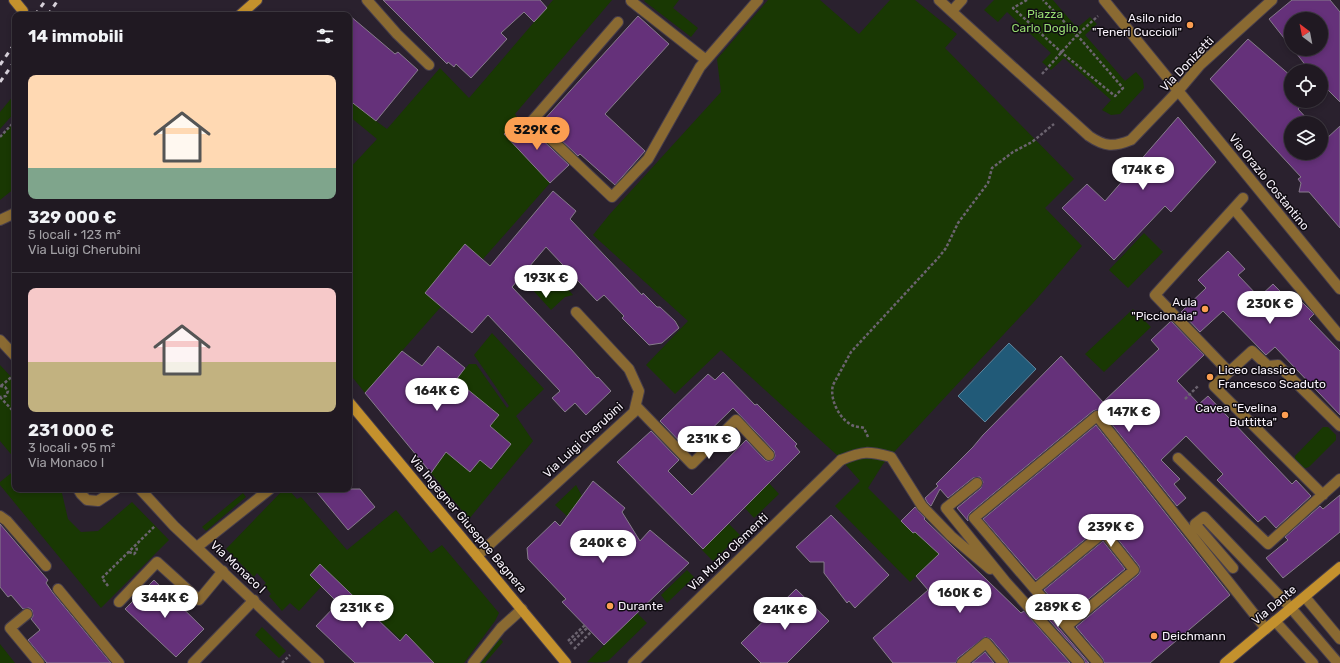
<!DOCTYPE html>
<html lang="it">
<head>
<meta charset="utf-8">
<style>
  body { margin:0; font-family:Rubik,sans-serif; background:#2d262f; color:#f1f3f6; height:100vh; display:flex; flex-direction:column; font-size:15px; white-space:nowrap }
  * { box-sizing:border-box; margin:0 }
  p { font-size:13px; color:#a2a0a5 }
  .icon { flex:none; width:22px; height:22px; fill:none; stroke:currentColor; stroke-width:2; stroke-linecap:round; stroke-linejoin:round }
  .map { position:relative; flex:1; overflow:hidden }
  .sheet { position:absolute; left:12px; top:12px; width:340px; height:480px; display:flex; flex-direction:column; background:#201922; border-radius:8px; box-shadow:0 2px 6px #0003,0 0 0 1px #3d3840 }
  .sheet>* { flex:none }
  .needle { width:26px; rotate:328deg }
  .tools { position:absolute; left:1284px; top:12px; display:grid; gap:8px }
  .tools a { display:grid; place-items:center; width:44px; height:44px; border-radius:50%; background:#201922; box-shadow:0 2px 6px #0003,0 0 0 1px #3d3840; font-size:20px }
  .price { position:absolute; translate:-50% -34px; padding:0 9px; border-radius:14px; background:#fff; color:#222; font-size:13px; line-height:26px; filter:drop-shadow(0 1px 2px #0008) }
  .price::after { content:''; position:absolute; left:50%; top:24px; width:12px; height:9px; margin-left:-6px; background:inherit; clip-path:polygon(0 0,100% 0,50% 100%) }
  .price.selected { background:#fb9e51; color:#111 }
  ul { padding:0; list-style:none }
  li { display:grid; align-content:center; gap:8px; height:212px; padding:0 16px }
  li+li { border-top:1px solid #3d3840 }
  li span { display:grid; place-items:center; height:124px; border-radius:8px; color:#555 }
  li>.icon { margin-inline-start:auto }
  span .icon { width:72px; height:72px; fill:#fffc; stroke-width:1 }
  li b { font-size:17px }
  h2 { display:flex; justify-content:space-between; align-items:center; height:48px; padding:0 16px; font-size:17px }
  .map>svg:first-child { display:block }
  .green { fill:#193803 }
  .water { fill:#215a78; stroke:#61879f }
  .building { fill:#65317a; stroke:#877c8c }
  .lines { fill:none; stroke-linecap:round; stroke-linejoin:round }
  .lane-casing { stroke:#473e4b; stroke-width:12 }
  .street-casing { stroke:#473e4b; stroke-width:12 }
  .secondary-casing { stroke:#473e4b; stroke-width:12 }
  .path { stroke:#6b636f; stroke-width:2.5; stroke-dasharray:3 2; stroke-linecap:butt }
  .lane { stroke:#8a6a32; stroke-width:10 }
  .street { stroke:#8a6a32; stroke-width:10 }
  .secondary { stroke:#c4912d; stroke-width:10 }
  .rail { stroke:#d7d1da; stroke-width:3; stroke-dasharray:5 5; stroke-linecap:butt }
  .poi-dot { fill:#fb9e51; stroke:#100c12; stroke-width:1.5 }
  .labels { text-anchor:middle; stroke-width:3; stroke-linejoin:round; paint-order:stroke }
  .park-label { font-size:12px; fill:#97dc71; stroke:#100c12 }
  .poi-label { font-size:12px; fill:#f7f1fa; stroke:#100c12; text-anchor:end }
  .street-label { font-size:12px; fill:#f7f1fa; stroke:#100c12 }
</style>
</head>
<body>
<div class="map">
<svg width="1340" height="663" viewBox="0 0 1340 663">
  <rect width="100%" height="100%" fill="#2a212e"/>
  <path class="green" d="M 553,0 L 612,0 L 515,114 L 519,120 L 504,134 L 550,183 L 365,393 L 349,373 L 349,169 L 377,139 L 349,116 L 349,100 L 376,121 L 387,129 L 440,68 L 469,98 Z
    M 645,0 L 679,0 L 673,8 L 698,28 L 691,37 L 644,1 Z
    M 768,0 L 820,0 L 859,34 L 890,0 L 915,0 L 957,34 L 945,48 L 1074,179 L 1045,208 L 1082,246 L 1033,303 L 883,464 L 868,488 L 913,533 L 926,521 L 917,533 L 929,545 L 949,544 L 910,582 L 835,506 L 860,481 L 838,456 L 721,350 L 675,394 L 646,365 L 688,321 L 593,235 L 609,215 L 721,92 L 717,59 Z
    M 994,0 L 1053,0 L 1077,28 L 1090,17 L 1097,24 L 1085,35 L 1125,81 L 1136,72 L 1143,80 L 1144,88 L 1120,114 L 1111,115 L 1102,110 L 1111,100 L 1064,58 L 1051,70 L 1042,62 L 1051,53 L 1007,12 L 998,22 L 984,10 Z
    M 14,95 L 15,96 L 15,112 L 0,129 L 0,112 Z
    M 15,121 L 15,188 L 0,200 L 0,137 Z
    M 1144,233 L 1163,252 L 1128,288 L 1109,270 Z
    M 548,266 L 573,295 L 565,297 L 551,310 L 530,287 Z
    M 1133,309 L 1151,327 L 1104,372 L 1085,354 Z
    M 492,333 L 544,389 L 516,416 L 533,441 L 469,519 L 431,473 L 446,452 L 480,460 L 491,469 L 511,445 L 490,426 L 499,415 L 456,380 L 469,364 L 476,364 L 507,408 L 509,406 L 474,355 Z
    M 0,365 L 15,381 L 15,459 L 0,441 Z
    M 1323,427 L 1328,427 L 1336,435 L 1336,440 L 1309,467 L 1303,469 L 1295,460 L 1295,456 Z
    M 15,470 L 15,489 L 61,489 L 68,519 L 81,532 L 98,531 L 132,502 L 169,540 L 101,608 L 0,485 L 0,482 Z
    M 769,483 L 779,494 L 754,518 L 745,508 Z
    M 576,485 L 582,496 L 567,516 L 555,505 Z
    M 284,489 L 288,489 L 297,499 L 301,497 L 347,550 L 396,510 L 431,553 L 442,545 L 499,613 L 495,621 L 464,663 L 434,663 L 406,635 L 401,640 L 337,581 L 330,577 L 299,611 L 290,603 L 282,611 L 269,596 L 271,594 L 264,585 L 266,583 L 257,573 L 254,577 L 226,549 Z
    M 243,493 L 246,497 L 206,531 L 202,527 Z
    M 729,524 L 740,535 L 713,561 L 702,550 Z
    M 687,570 L 694,577 L 667,603 L 661,595 Z
    M 637,613 L 647,623 L 608,661 C 602,663 593,663 587,662 Z
    M 262,627 L 286,651 L 279,658 L 255,635 Z
    M 498,636 L 503,642 L 485,663 L 476,663 Z
    M 0,644 L 15,663 L 0,663 Z"/>
  <path class="water" d="M 1009,343 L 1036,369 L 985,422 L 958,396 Z"/>
  <path class="building" d="M 383,0 L 540,0 L 547,8 L 534,22 L 524,12 L 501,33 L 507,39 L 471,78 L 456,64 L 454,67 L 448,62 L 447,64 Z
    M 1292,0 L 1330,0 L 1340,12 L 1340,102 L 1321,83 L 1321,71 L 1310,71 L 1293,49 L 1321,49 L 1321,19 L 1291,19 L 1291,47 L 1269,19 Z
    M 349,15 L 395,54 L 398,52 L 418,70 L 376,121 L 349,100 Z
    M 638,16 L 669,44 L 605,114 L 645,151 L 615,185 L 580,154 L 578,156 L 542,122 Z
    M 1248,39 L 1291,76 L 1291,101 L 1305,101 L 1298,109 L 1311,123 L 1291,123 L 1291,153 L 1321,153 L 1321,134 L 1326,139 L 1340,126 L 1340,228 L 1309,192 L 1299,192 L 1301,183 L 1298,179 L 1301,177 L 1210,79 Z
    M 1178,117 L 1216,162 L 1171,212 L 1165,206 L 1114,260 L 1062,208 L 1087,184 L 1105,201 Z
    M 519,120 L 532,133 L 534,132 L 569,165 L 550,183 L 504,134 Z
    M 553,191 L 576,211 L 570,219 L 642,295 L 643,293 L 657,307 L 660,307 L 675,321 L 679,328 L 662,343 L 649,345 L 622,318 L 624,316 L 604,295 L 597,301 L 546,247 L 512,287 L 570,348 L 597,378 L 598,377 L 611,391 L 586,415 L 575,403 L 565,412 L 552,398 L 560,391 L 488,315 L 472,333 L 425,293 L 465,244 L 490,266 Z
    M 1228,251 L 1245,269 L 1238,275 L 1259,297 L 1273,284 L 1290,301 L 1296,296 L 1314,314 L 1309,319 L 1340,351 L 1340,415 L 1275,347 L 1266,355 L 1223,311 L 1200,332 L 1181,312 L 1206,288 L 1198,280 Z
    M 1171,321 L 1204,355 L 1177,381 L 1199,404 L 1208,396 L 1292,484 L 1296,480 L 1311,496 L 1276,528 L 1265,516 L 1258,522 L 1217,480 L 1223,474 L 1186,436 L 1161,460 L 1180,479 L 1174,484 L 1186,498 L 1177,506 L 1102,412 L 1096,410 L 1093,411 L 970,513 L 968,516 L 968,521 L 957,508 L 981,488 L 983,482 L 980,477 L 973,478 L 948,498 L 940,489 L 931,506 L 927,502 L 925,498 L 938,486 L 936,484 L 973,447 L 983,435 L 1061,356 L 1103,402 L 1159,349 L 1151,340 Z
    M 438,346 L 465,368 L 456,380 L 499,415 L 490,426 L 511,444 L 491,469 L 480,460 L 470,472 L 446,452 L 431,473 L 365,393 L 402,351 L 422,366 Z
    M 723,372 L 755,405 L 757,404 L 797,444 L 795,446 L 800,452 L 703,549 L 617,462 L 651,431 L 679,460 L 668,471 L 692,495 L 746,440 L 765,460 L 768,461 L 773,460 L 775,456 L 774,451 L 733,408 L 689,451 L 660,421 L 708,374 L 715,380 Z
    M 1096,425 L 1230,595 L 1150,663 L 1104,663 L 1103,659 L 1076,627 L 1138,575 L 1140,572 L 1139,566 L 1109,528 L 1103,526 L 1100,527 L 1036,580 L 983,519 Z
    M 593,481 L 625,508 L 622,512 L 640,541 L 650,530 L 689,563 L 604,645 L 562,602 L 566,599 L 528,559 L 527,548 L 555,521 L 560,526 Z
    M 314,489 L 360,489 L 375,507 L 348,530 Z
    M 1340,495 L 1340,532 L 1283,578 L 1266,558 L 1288,540 L 1285,537 L 1320,506 L 1323,509 Z
    M 915,507 L 925,518 L 924,519 L 1021,613 L 1024,611 L 1070,663 L 1009,663 L 1008,659 L 991,639 L 985,637 L 958,658 L 956,663 L 893,663 L 873,638 L 928,590 L 916,576 L 939,554 L 915,532 L 913,533 L 901,521 Z
    M 831,515 L 889,575 L 855,608 L 849,601 L 847,603 L 824,573 L 824,562 L 810,562 L 796,547 Z
    M 0,524 L 48,580 L 46,583 L 53,593 L 111,663 L 47,663 L 28,640 L 40,630 L 31,619 L 33,616 L 32,610 L 29,608 L 23,609 L 11,595 L 8,597 L 0,587 Z
    M 1103,541 L 1125,569 L 1067,617 L 1044,590 Z
    M 320,564 L 400,641 L 406,634 L 434,663 L 355,663 L 316,626 L 338,603 L 310,575 Z
    M 154,580 L 204,629 L 176,657 L 125,609 Z
    M 796,589 L 829,621 L 787,663 L 761,663 L 741,643 Z
    M 1035,600 L 1089,663 L 1085,663 L 1084,659 L 1033,602 Z
    M 985,652 L 994,663 L 972,663 Z"/>
  <g class="lines">
    <defs>
      <path id="lane" d="M 367,0 L 397,34 L 429,65
        M 631,1 L 706,60
        M 618,22 L 532,121 L 612,197 L 648,159 L 700,67 L 758,0
        M 1243,198 L 1155,295 L 1229,372 L 1214,386 L 1323,495
        M 1234,209 L 1340,336
        M 1229,372 L 1252,351 L 1268,366 L 1278,365 L 1340,426
        M 636,406 L 692,464 L 736,420 L 769,455
        M 1178,458 L 1268,544 L 1340,479
        M 841,460 C 863,451 868,451 891,457 L 922,506 L 951,536 L 990,569
        M 977,483 L 946,508 L 1005,581 L 1079,663
        M 78,489 L 81,494 L 87,500 L 98,501 L 116,489
        M 0,516 L 7,521 L 46,566
        M 1233,568 L 1195,524 L 1204,517 L 1291,608 L 1338,663
        M 58,589 L 119,663
        M 1035,589 L 1104,532 L 1134,570 L 1067,626
        M 1305,597 L 1340,639
        M 119,602 L 157,562 L 199,600 L 223,571
        M 27,614 L 10,628 L 39,663
        M 1275,621 L 1313,663
        M 193,663 L 254,600
        M 962,663 L 986,643 L 1003,663
        M 1098,663 L 974,518 L 1097,416 L 1266,629"/>
      <path id="street" d="M 939,0 L 1089,136 C 1105,147 1114,147 1131,140 L 1178,91 L 1200,65 L 1272,0
        M 1104,0 L 1340,289
        M 952,11 L 962,0
        M 0,220 L 15,213
        M 0,340 L 15,356
        M 140,489 L 174,526 L 319,663
        M 197,547 L 270,489
        M 477,556 L 634,412 L 639,391 L 629,369 L 576,312
        M 473,663 L 501,628 L 522,609
        M 633,663 L 841,460"/>
      <path id="secondary" d="M 14,0 L 23,11
        M 240,15 L 257,0
        M 349,402 L 566,663
        M 1225,663 L 1340,567"/>
    </defs>
    <use href="#lane" class="lane-casing"/>
    <use href="#street" class="street-casing"/>
    <use href="#secondary" class="secondary-casing"/>
    <path class="path" d="M 1027,0 L 1013,8 L 1061,52 L 1115,96 L 1123,88 L 1077,35 L 1043,0
      M 1042,74 L 1077,35 L 1098,16
      M 0,137 L 15,121
      M 0,386 L 5,387 L 8,391 L 6,396 L 0,397
      M 1,386 L 15,374
      M 0,397 L 15,413
      M 1185,399 L 1199,385
      M 868,437 L 864,428 C 861,427 857,427 854,426 C 840,421 829,399 833,385 L 851,352 L 939,257 L 946,248 L 958,223 L 988,183 L 992,168 L 1013,152 L 1032,142 L 1054,124
      M 26,489 L 31,489
      M 129,552 L 134,554 L 137,551 L 136,545
      M 108,586 L 102,578 L 155,526
      M 568,641 L 585,625
      M 570,644 L 587,628
      M 574,649 L 591,632
      M 282,663 L 290,655"/>
    <use href="#lane" class="lane"/>
    <use href="#street" class="street"/>
    <use href="#secondary" class="secondary"/>
    <path class="rail" d="M 35,15 L 46,0
      M 48,15 L 58,0
      M 0,65 L 15,43
      M 0,82 L 15,61"/>
  </g>
  <g class="poi-dot">
    <circle cx="1190" cy="25" r="4"/>
    <circle cx="1205" cy="309" r="4"/>
    <circle cx="1210" cy="377" r="4"/>
    <circle cx="1285" cy="415" r="4"/>
    <circle cx="610" cy="606" r="4"/>
    <circle cx="1154" cy="636" r="4"/>
  </g>
  <g class="labels">
    <g class="park-label">
      <text x="1045" y="18">Piazza<tspan x="1045" dy="14">Carlo Doglio</tspan></text>
    </g>
    <g class="poi-label">
      <text x="1182" y="22">Asilo nido<tspan x="1182" dy="14">"Teneri Cuccioli"</tspan></text>
      <text x="1197" y="306">Aula<tspan x="1197" dy="14">"Piccionaia"</tspan></text>
      <text x="1218" y="374" text-anchor="start">Liceo classico<tspan x="1218" dy="14">Francesco Scaduto</tspan></text>
      <text x="1277" y="412">Cavea "Evelina<tspan x="1277" dy="14">Buttitta"</tspan></text>
      <text x="618" y="610" text-anchor="start">Durante</text>
      <text x="1162" y="640" text-anchor="start">Deichmann</text>
    </g>
    <g class="street-label">
      <text transform="translate(1187 64) rotate(-46)" y="4">Via Donizetti</text>
      <text transform="translate(1269 182) rotate(51)" y="4">Via Orazio Costantino</text>
      <text transform="translate(583 440) rotate(-43)" y="4">Via Luigi Cherubini</text>
      <text transform="translate(468 524) rotate(50)" y="4">Via Ingegner Giuseppe Bagnera</text>
      <text transform="translate(728 552) rotate(-44)" y="4">Via Muzio Clementi</text>
      <text transform="translate(238 567) rotate(43)" y="4">Via Monaco I</text>
      <text transform="translate(1274 605) rotate(-40)" y="4">Via Dante</text>
    </g>
  </g>
</svg>
<div class="tools">
<a><svg class="needle" viewBox="-14 -14 28 28"><path d="M0-13l5 13h-10z" fill="#e53935"/><path d="M0 13l5-13h-10z" fill="#a2a0a5"/></svg></a>
<a><svg class="icon" aria-label="locate" viewBox="0 0 24 24"><circle cx="12" cy="12" r="6"/><path d="M12 2v4M12 18v4M2 12h4M18 12h4"/></svg></a>
<a><svg class="icon" aria-label="layers" viewBox="0 0 24 24"><path d="M12 4l9 5-9 5-9-5zM3 14l9 5 9-5"/></svg></a>
</div>
<b class="price selected" style="left:537px;top:151px">329K €</b>
<b class="price" style="left:1143px;top:191px">174K €</b>
<b class="price" style="left:546px;top:299px">193K €</b>
<b class="price" style="left:1270px;top:325px">230K €</b>
<b class="price" style="left:437px;top:412px">164K €</b>
<b class="price" style="left:1129px;top:433px">147K €</b>
<b class="price" style="left:709px;top:460px">231K €</b>
<b class="price" style="left:1111px;top:548px">239K €</b>
<b class="price" style="left:603px;top:564px">240K €</b>
<b class="price" style="left:960px;top:614px">160K €</b>
<b class="price" style="left:165px;top:619px">344K €</b>
<b class="price" style="left:1058px;top:628px">289K €</b>
<b class="price" style="left:362px;top:629px">231K €</b>
<b class="price" style="left:785px;top:631px">241K €</b>
<section class="sheet">
<h2>14 immobili<svg class="icon" aria-label="filters" viewBox="0 0 24 24"><path d="M4 7h16M4 17h16"/><circle cx="9" cy="7" r="2"/><circle cx="15" cy="17" r="2"/></svg></h2>
<ul>
<li><span style="background:linear-gradient(#ffd9b3 75%,#7fa58c 0)"><svg class="icon" aria-label="home" viewBox="0 0 24 24"><path d="M3 11l9-7 9 7M6 9v11h12V9"/></svg></span><div><b>329 000 €</b><p>5 locali · 123 m²</p><p>Via Luigi Cherubini</p></div></li>
<li><span style="background:linear-gradient(#f6c9c9 60%,#c2b280 0)"><svg class="icon" aria-label="home" viewBox="0 0 24 24"><path d="M3 11l9-7 9 7M6 9v11h12V9"/></svg></span><div><b>231 000 €</b><p>3 locali · 95 m²</p><p>Via Monaco I</p></div></li>
</ul>
</section>
</div>
</body>
</html>
